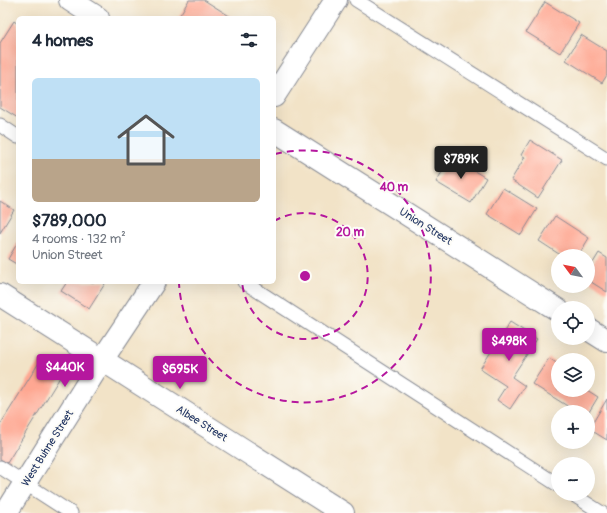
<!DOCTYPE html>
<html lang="en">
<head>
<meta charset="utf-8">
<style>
  body { margin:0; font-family:Pangolin,sans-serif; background:#f6f6f7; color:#1f2937; height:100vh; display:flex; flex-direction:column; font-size:15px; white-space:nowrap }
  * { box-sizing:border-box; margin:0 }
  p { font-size:13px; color:#747a83 }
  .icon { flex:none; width:22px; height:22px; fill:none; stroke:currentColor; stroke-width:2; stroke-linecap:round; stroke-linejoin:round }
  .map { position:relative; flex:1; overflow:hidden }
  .panel { position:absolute; left:16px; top:16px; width:260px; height:268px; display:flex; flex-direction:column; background:#fff; border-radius:6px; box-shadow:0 4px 16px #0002 }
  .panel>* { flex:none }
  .needle { width:26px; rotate:302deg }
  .fabs { position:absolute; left:551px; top:249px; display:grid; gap:8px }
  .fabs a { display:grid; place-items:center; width:44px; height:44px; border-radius:50%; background:#fff; box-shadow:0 4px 16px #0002; font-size:20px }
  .price { position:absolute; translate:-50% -34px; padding:0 9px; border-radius:4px; background:#b5179e; color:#fff; font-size:13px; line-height:26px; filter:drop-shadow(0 1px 2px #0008) }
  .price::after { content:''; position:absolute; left:50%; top:24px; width:12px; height:9px; margin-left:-6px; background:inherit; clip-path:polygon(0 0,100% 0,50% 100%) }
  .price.on { background:#222; color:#fff }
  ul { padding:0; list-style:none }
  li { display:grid; align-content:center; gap:8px; height:212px; padding:0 16px }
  li span { display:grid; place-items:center; height:124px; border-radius:6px; color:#555 }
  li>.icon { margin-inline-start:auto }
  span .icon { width:72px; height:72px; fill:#fffc; stroke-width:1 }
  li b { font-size:17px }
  h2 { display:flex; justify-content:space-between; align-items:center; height:48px; padding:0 16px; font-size:17px }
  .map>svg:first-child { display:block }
  .building { fill:#fea792 }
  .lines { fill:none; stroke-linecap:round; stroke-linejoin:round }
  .service-casing { stroke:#868992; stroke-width:15 }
  .minor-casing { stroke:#868992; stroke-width:24 }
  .tertiary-casing { stroke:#868992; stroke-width:24 }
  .service { stroke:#fff; stroke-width:13 }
  .minor { stroke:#fff; stroke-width:22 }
  .tertiary { stroke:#fff; stroke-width:22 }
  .ring { fill:none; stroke:#b5179e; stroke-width:2; stroke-dasharray:7 5 }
  .labels { text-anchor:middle; stroke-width:4; stroke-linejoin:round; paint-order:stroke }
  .street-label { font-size:11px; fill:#1b2f5e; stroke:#fdfcf7 }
  .centre { fill:#b5179e; stroke:#fdfcf7; stroke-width:2 }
  .ring-label { font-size:12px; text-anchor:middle; font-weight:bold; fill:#b5179e; stroke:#fdfcf7; stroke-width:4; stroke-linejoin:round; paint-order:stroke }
</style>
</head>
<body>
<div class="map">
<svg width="607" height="513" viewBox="0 0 607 513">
  <rect width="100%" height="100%" fill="#fdfcf7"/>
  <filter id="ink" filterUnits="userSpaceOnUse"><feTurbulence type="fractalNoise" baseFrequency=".025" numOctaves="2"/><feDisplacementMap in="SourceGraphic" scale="8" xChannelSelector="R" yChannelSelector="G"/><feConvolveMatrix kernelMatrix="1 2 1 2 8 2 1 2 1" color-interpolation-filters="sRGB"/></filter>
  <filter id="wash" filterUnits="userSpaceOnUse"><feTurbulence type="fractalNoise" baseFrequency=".012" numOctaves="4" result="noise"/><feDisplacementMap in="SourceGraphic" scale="16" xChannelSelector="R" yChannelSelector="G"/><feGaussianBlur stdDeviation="0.9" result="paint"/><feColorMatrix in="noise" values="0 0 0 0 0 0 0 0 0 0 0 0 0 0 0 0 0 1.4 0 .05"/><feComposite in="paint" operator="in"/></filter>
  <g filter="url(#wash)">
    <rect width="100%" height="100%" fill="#f2e3c7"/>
    <g id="blocks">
      <path class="building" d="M 189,0 L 204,0 L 231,17 L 230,18 L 178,18 Z
        M 545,2 L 579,23 L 560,53 L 526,32 Z
        M 14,21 L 18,24 L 18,118 L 0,107 L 0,43 Z
        M 581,35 L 607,51 L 607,75 L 602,83 L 566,60 Z
        M 530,140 L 562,160 L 538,198 L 511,180 L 525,157 L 521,155 Z
        M 451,157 L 486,178 L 471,203 L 436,182 Z
        M 503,188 L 537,209 L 521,235 L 487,214 Z
        M 0,201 L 14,210 L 0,233 Z
        M 555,216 L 589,238 L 578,256 L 562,256 L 539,241 Z
        M 18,242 L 18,265 L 8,259 Z
        M 599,253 L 607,258 L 607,292 L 588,280 L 588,271 Z
        M 67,282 L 106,282 L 89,309 L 61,291 Z
        M 510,322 L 537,339 L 512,377 L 525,386 L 510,409 L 497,400 L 506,386 L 480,369 Z
        M 549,358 L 558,364 L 558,390 L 587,390 L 598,397 L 589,412 L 577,412 L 532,384 Z
        M 40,361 L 62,374 L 7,463 L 0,459 L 0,425 Z
        M 607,399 L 607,440 L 589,429 Z"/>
    </g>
  </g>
  <g filter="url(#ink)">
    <use href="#blocks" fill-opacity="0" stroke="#868992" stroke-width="1"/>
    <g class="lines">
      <defs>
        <path id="service" d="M 356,0 L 607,159
          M 0,125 L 18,137
          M 244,282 L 558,485
          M 0,467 L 71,513
          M 572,494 L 602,513"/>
        <path id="minor" d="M 70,0 L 98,18
          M 274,130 L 558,310
          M 0,295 L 343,513
          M 588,329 L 607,341"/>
        <path id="tertiary" d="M 274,96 L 336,0
          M 6,513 L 102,360 L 154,282"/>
      </defs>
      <use href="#service" class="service-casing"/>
      <use href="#minor" class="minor-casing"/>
      <use href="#tertiary" class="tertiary-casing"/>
      <use href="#service" class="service"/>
      <use href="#minor" class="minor"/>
      <use href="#tertiary" class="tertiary"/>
    </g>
  </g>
  <g class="ring">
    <path d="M274 221A63 63 0 1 1 242 282"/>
    <path d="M275 154A126 126 0 1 1 179 283"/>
  </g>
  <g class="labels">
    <g class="street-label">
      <text transform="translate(426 226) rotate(32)" y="4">Union Street</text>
      <text transform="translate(202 423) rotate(32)" y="4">Albee Street</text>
      <text transform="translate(47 448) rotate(-58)" y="4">West Buhne Street</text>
    </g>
  </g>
  <circle cx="305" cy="276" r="6" class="centre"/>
  <g class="ring-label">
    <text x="394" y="191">40 m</text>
    <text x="350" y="236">20 m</text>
  </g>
</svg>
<div class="fabs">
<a><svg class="needle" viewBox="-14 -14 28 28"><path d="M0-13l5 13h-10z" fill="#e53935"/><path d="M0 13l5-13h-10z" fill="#747a83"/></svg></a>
<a><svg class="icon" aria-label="locate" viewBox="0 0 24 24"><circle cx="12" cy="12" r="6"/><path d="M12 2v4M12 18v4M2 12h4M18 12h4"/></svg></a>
<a><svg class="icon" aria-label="layers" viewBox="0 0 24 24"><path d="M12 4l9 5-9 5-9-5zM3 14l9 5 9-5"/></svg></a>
<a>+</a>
<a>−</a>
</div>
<b class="price on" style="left:461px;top:180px">$789K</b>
<b class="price" style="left:509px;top:362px">$498K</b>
<b class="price" style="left:65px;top:388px">$440K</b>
<b class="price" style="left:180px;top:390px">$695K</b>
<section class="panel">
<h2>4 homes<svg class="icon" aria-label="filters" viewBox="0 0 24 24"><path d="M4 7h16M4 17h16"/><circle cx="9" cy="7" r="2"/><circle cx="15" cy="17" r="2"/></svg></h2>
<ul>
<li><span style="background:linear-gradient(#bfe0f5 65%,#b9a48a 0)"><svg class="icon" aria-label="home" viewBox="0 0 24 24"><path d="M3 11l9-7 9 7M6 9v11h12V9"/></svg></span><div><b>$789,000</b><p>4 rooms · 132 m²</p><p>Union Street</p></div></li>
</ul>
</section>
</div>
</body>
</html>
